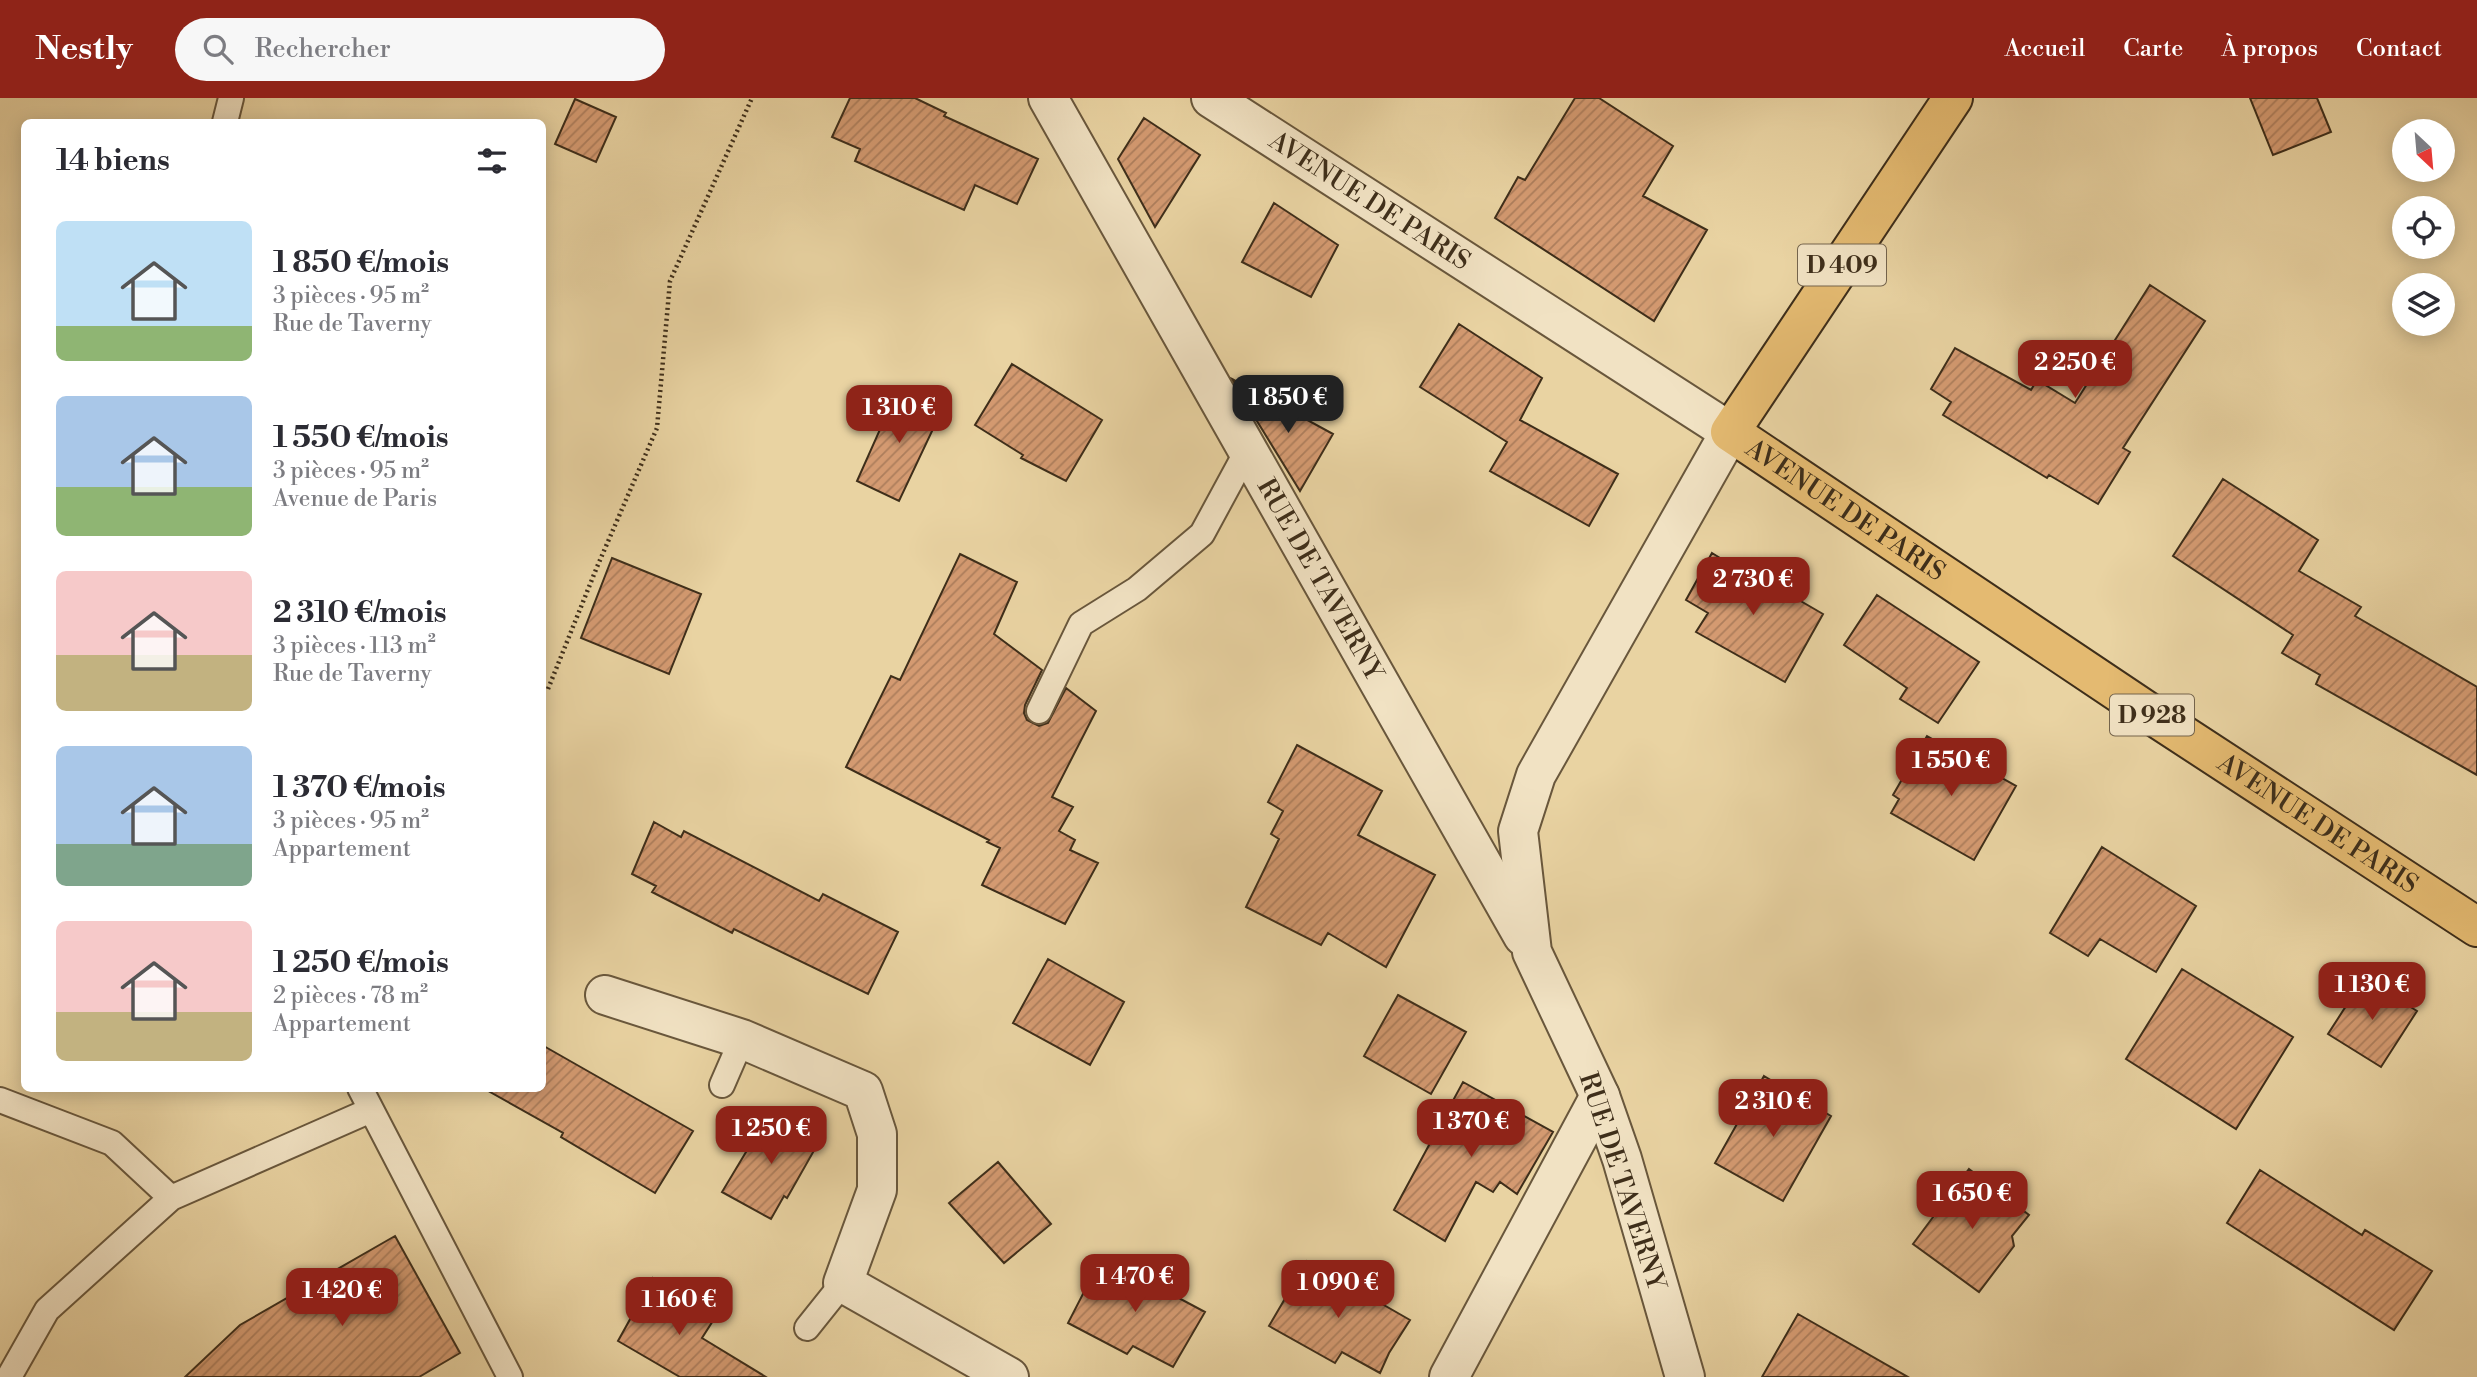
<!DOCTYPE html>
<html lang="fr">
<head>
<meta charset="utf-8">
<style>
  body { margin:0; font-family:"Libre Bodoni",serif; background:#f7f7f7; color:#2b2b33; height:100vh; display:flex; flex-direction:column; font-size:26px; white-space:nowrap }
  * { box-sizing:border-box; margin:0 }
  p { font-size:23px; color:#7c7c81 }
  .icon { flex:none; width:38px; height:38px; fill:none; stroke:currentColor; stroke-width:2; stroke-linecap:round; stroke-linejoin:round }
  .map { position:relative; flex:1; overflow:hidden }
  .panel { position:absolute; left:21px; top:21px; width:525px; height:973px; display:flex; flex-direction:column; background:#fff; border-radius:10px; box-shadow:0 4px 18px #0003 }
  .panel>* { flex:none }
  .needle { width:46px; rotate:154deg }
  .tools { position:absolute; left:2392px; top:21px; display:grid; gap:14px }
  .tools a { display:grid; place-items:center; width:63px; height:63px; border-radius:50%; background:#fff; box-shadow:0 4px 18px #0003; font-size:35px }
  .price { position:absolute; translate:-50% -60px; padding:0 16px; border-radius:14px; background:#8f2418; color:#fff; font-size:23px; line-height:46px; filter:drop-shadow(0 2px 4px #0008) }
  .price::after { content:''; position:absolute; left:50%; top:42px; width:21px; height:16px; margin-left:-10px; background:inherit; clip-path:polygon(0 0,100% 0,50% 100%) }
  .price.on { background:#222; color:#fff }
  ul { padding:0; list-style:none }
  li { display:flex; align-items:center; gap:21px; height:175px; padding:0 35px }
  li span { display:grid; place-items:center; flex:none; width:196px; height:140px; border-radius:10px; color:#555 }
  li>.icon { margin-inline-start:auto }
  span .icon { width:84px; height:84px; fill:#fffc; stroke-width:1 }
  li b { font-size:30px }
  h2 { display:flex; justify-content:space-between; align-items:center; height:84px; padding:0 35px; font-size:30px }
  header { display:flex; align-items:center; gap:42px; box-sizing:border-box; height:98px; padding:0 35px; background:#8f2418; color:#fff }
  header strong { font-size:33px }
  nav { display:flex; gap:38px; margin-inline-start:auto; font-size:24px }
  .search { width:490px; height:63px; background:#f7f7f7; display:flex; align-items:center; gap:18px; box-sizing:border-box; padding:0 24px; border-radius:38px; color:#7c7c81; font-size:26px }
  .map>svg:first-child { display:block }
  .building { fill:url(#building-hatch); stroke:#3e2e1a; stroke-width:2 }
  .lines { fill:none; stroke-linecap:round; stroke-linejoin:round }
  .service-casing { stroke:#69573c; stroke-width:28 }
  .minor-casing { stroke:#69573c; stroke-width:42 }
  .tertiary-casing { stroke:#69573c; stroke-width:42 }
  .primary-casing { stroke:#3e2e1a; stroke-width:42 }
  .path { stroke:#3e2e1a; stroke-width:4.5; stroke-dasharray:2 3.5; stroke-linecap:butt }
  .service { stroke:#f1e2c3; stroke-width:24 }
  .minor { stroke:#f1e2c3; stroke-width:38 }
  .tertiary { stroke:#f1e2c3; stroke-width:38 }
  .primary { stroke:#e4ba71; stroke-width:38 }
  .labels { text-anchor:middle; stroke-width:6; stroke-linejoin:round; paint-order:stroke }
  .shield { fill:#f1e2c3; stroke:#74644d; stroke-width:2 }
  .shield-label { font-size:24px; font-weight:bold; fill:#3e2e1a }
  .street-label { font-size:26px; fill:#3e2e1a; stroke:#f1e2c3 }
</style>
</head>
<body>
<header>
<strong>Nestly</strong>
<div class="search"><svg class="icon" aria-label="search" viewBox="0 0 24 24"><circle cx="10" cy="10" r="6"/><path d="M15 15l6 6"/></svg>Rechercher</div>
<nav><a>Accueil</a><a>Carte</a><a>À propos</a><a>Contact</a></nav>
</header>
<div class="map">
<svg width="2477" height="1279" viewBox="0 0 2477 1279">
  <defs>
    <pattern id="building-hatch" width="6" height="6" patternUnits="userSpaceOnUse" patternTransform="scale(1.75)"><rect width="6" height="6" fill="#d49a71"/><path d="M-1 1l2-2M0 6l6-6M5 7l2-2" fill="none" stroke="#ad7e5c"/></pattern>
  </defs>
  <rect width="100%" height="100%" fill="#e9d3a2"/>
  <filter id="stains"><feTurbulence type="fractalNoise" baseFrequency=".00286" numOctaves="4"/><feColorMatrix values="0 0 0 0 .2 0 0 0 0 .09 0 0 0 0 .02 0 0 0 .5 -.17"/></filter>
  <radialGradient id="worn" r=".72"><stop offset=".6" stop-color="#630" stop-opacity="0"/><stop offset="1" stop-color="#630" stop-opacity=".3"/></radialGradient>
  <path class="building" d="M 850,0 L 915,0 L 946,15 L 944,18 L 1038,61 L 1017,106 L 975,87 L 964,112 L 855,63 L 860,51 L 832,39 Z
    M 1575,0 L 1599,0 L 1673,48 L 1643,98 L 1707,132 L 1654,223 L 1495,120 L 1518,79 L 1525,82 Z
    M 2250,0 L 2317,0 L 2331,34 L 2273,57 Z
    M 575,1 L 616,19 L 596,64 L 555,46 Z
    M 1144,20 L 1200,57 L 1155,129 L 1118,61 Z
    M 1274,105 L 1338,147 L 1311,199 L 1242,164 Z
    M 2150,187 L 2205,223 L 2123,350 L 2130,354 L 2098,406 L 2049,377 L 2047,380 L 1943,317 L 1951,304 L 1931,291 L 1955,250 L 2031,292 L 2037,282 L 2075,305 Z
    M 1459,226 L 1542,280 L 1520,322 L 1618,376 L 1589,428 L 1490,373 L 1507,344 L 1420,289 Z
    M 1012,266 L 1102,322 L 1066,383 L 1021,360 L 1023,357 L 975,327 Z
    M 1232,281 L 1333,336 L 1300,393 L 1252,315 Z
    M 898,291 L 942,312 L 899,403 L 857,383 Z
    M 2223,381 L 2318,442 L 2299,473 L 2361,509 L 2355,518 L 2477,589 L 2477,677 L 2316,586 L 2320,577 L 2282,555 L 2293,537 L 2173,458 Z
    M 1712,455 L 1733,468 L 1735,465 L 1823,516 L 1785,584 L 1696,534 L 1708,515 L 1686,502 Z
    M 960,456 L 1017,484 L 994,536 L 1042,572 L 1025,607 L 1024,615 L 1027,622 L 1039,628 L 1048,625 L 1066,590 L 1096,613 L 1052,699 L 1073,709 L 1059,733 L 1075,742 L 1070,752 L 1098,765 L 1065,826 L 982,787 L 1000,750 L 987,744 L 989,742 L 846,669 L 891,578 L 900,582 Z
    M 612,460 L 701,496 L 669,576 L 581,540 Z
    M 1877,497 L 1979,564 L 1938,625 L 1900,601 L 1907,590 L 1844,547 Z
    M 1927,638 L 2016,688 L 1974,762 L 1891,715 L 1899,701 L 1893,697 Z
    M 1297,647 L 1382,693 L 1358,737 L 1435,777 L 1386,869 L 1328,835 L 1321,847 L 1246,809 L 1279,741 L 1271,736 L 1283,713 L 1268,704 Z
    M 654,724 L 681,739 L 684,733 L 819,803 L 823,796 L 898,834 L 868,896 L 734,831 L 732,835 L 652,794 L 656,788 L 632,776 Z
    M 2102,749 L 2196,808 L 2156,874 L 2100,841 L 2088,858 L 2050,835 Z
    M 1048,861 L 1124,904 L 1090,967 L 1013,925 Z
    M 2182,871 L 2293,939 L 2236,1031 L 2126,961 Z
    M 2364,880 L 2417,913 L 2381,969 L 2328,936 Z
    M 1398,897 L 1466,934 L 1431,996 L 1364,958 Z
    M 542,947 L 693,1033 L 655,1095 L 561,1039 L 563,1035 L 483,990 L 542,990 Z
    M 1764,978 L 1831,1018 L 1783,1103 L 1715,1065 Z
    M 1463,984 L 1553,1034 L 1517,1096 L 1500,1084 L 1493,1094 L 1476,1084 L 1445,1143 L 1394,1112 Z
    M 770,1014 L 820,1042 L 787,1100 L 784,1098 L 771,1121 L 722,1094 Z
    M 998,1064 L 1051,1126 L 1004,1165 L 949,1105 Z
    M 1969,1071 L 2029,1117 L 2012,1138 L 2014,1148 L 1979,1194 L 1913,1146 Z
    M 2260,1072 L 2362,1137 L 2365,1132 L 2432,1173 L 2394,1232 L 2227,1125 Z
    M 395,1138 L 460,1255 L 419,1279 L 185,1279 L 240,1227 Z
    M 1102,1159 L 1205,1214 L 1173,1269 L 1133,1248 L 1127,1256 L 1068,1225 Z
    M 1307,1163 L 1410,1222 L 1389,1255 L 1380,1275 L 1342,1254 L 1335,1265 L 1269,1228 Z
    M 653,1180 L 716,1218 L 702,1240 L 766,1279 L 680,1279 L 618,1243 Z
    M 1798,1216 L 1908,1279 L 1762,1279 Z"/>
  <g class="lines">
    <defs>
      <path id="service" d="M 225,24 L 231,0
        M 1039,613 L 1081,526 L 1137,491 L 1202,436 L 1247,353
        M 722,987 L 742,941
        M 360,990 L 510,1279
        M 0,1002 L 112,1045 L 171,1100
        M 807,1230 L 843,1185
        M 9,1279 L 47,1212 L 171,1100 L 371,1012"/>
      <g id="minor">
        <path id="s1" d="M 1048,0 L 1523,838"/>
        <path d="M 605,897 L 742,941 L 863,993 L 877,1036 L 877,1092 L 843,1185 L 1009,1279"/>
        <path d="M 1449,1279 L 1600,998"/>
        <path d="M 1685,1279 L 1622,1061 L 1600,998 L 1532,854 L 1518,733 L 1536,677 L 1730,334"/>
      </g>
      <g id="tertiary">
        <path id="s2" d="M 1211,0 L 1730,334"/>
      </g>
      <g id="primary">
        <path id="s3" d="M 1953,0 L 1730,334 L 2160,622 L 2477,829"/>
      </g>
    </defs>
    <use href="#service" class="service-casing"/>
    <use href="#minor" class="minor-casing"/>
    <use href="#tertiary" class="tertiary-casing"/>
    <use href="#primary" class="primary-casing"/>
    <path class="path" d="M 548,591 L 597,469 L 657,330 L 670,183 L 752,0"/>
    <use href="#service" class="service"/>
    <use href="#minor" class="minor"/>
    <use href="#tertiary" class="tertiary"/>
    <use href="#primary" class="primary"/>
  </g>
  <g class="labels">
    <g class="shield">
      <rect x="1798" y="146.5" width="88" height="41" rx="5"/>
      <rect x="2110" y="596.5" width="84" height="41" rx="5"/>
    </g>
    <g class="shield-label">
      <text x="1842" y="175">D 409</text>
      <text x="2152" y="625">D 928</text>
    </g>
    <g class="street-label">
      <text dy="9" stroke="none"><textPath href="#s2" startOffset="189">AVENUE DE PARIS</textPath></text>
      <text dy="9" stroke="none"><textPath href="#s3" startOffset="541">AVENUE DE PARIS</textPath></text>
      <text dy="9" stroke="none"><textPath href="#s1" startOffset="553">RUE DE TAVERNY</textPath></text>
      <text dy="9" stroke="none"><textPath href="#s3" startOffset="1108">AVENUE DE PARIS</textPath></text>
      <text transform="translate(1623 1083) rotate(72)" y="9">RUE DE TAVERNY</text>
    </g>
  </g>
  <rect width="100%" height="100%" filter="url(#stains)"/>
  <rect width="100%" height="100%" fill="url(#worn)"/>
</svg>
<div class="tools">
<a><svg class="needle" viewBox="-14 -14 28 28"><path d="M0-13l5 13h-10z" fill="#e53935"/><path d="M0 13l5-13h-10z" fill="#7c7c81"/></svg></a>
<a><svg class="icon" aria-label="locate" viewBox="0 0 24 24"><circle cx="12" cy="12" r="6"/><path d="M12 2v4M12 18v4M2 12h4M18 12h4"/></svg></a>
<a><svg class="icon" aria-label="layers" viewBox="0 0 24 24"><path d="M12 4l9 5-9 5-9-5zM3 14l9 5 9-5"/></svg></a>
</div>
<b class="price" style="left:2075px;top:302px">2 250 €</b>
<b class="price on" style="left:1288px;top:337px">1 850 €</b>
<b class="price" style="left:899px;top:347px">1 310 €</b>
<b class="price" style="left:1753px;top:519px">2 730 €</b>
<b class="price" style="left:1951px;top:700px">1 550 €</b>
<b class="price" style="left:2372px;top:924px">1 130 €</b>
<b class="price" style="left:1773px;top:1041px">2 310 €</b>
<b class="price" style="left:1471px;top:1061px">1 370 €</b>
<b class="price" style="left:771px;top:1068px">1 250 €</b>
<b class="price" style="left:1972px;top:1133px">1 650 €</b>
<b class="price" style="left:1135px;top:1216px">1 470 €</b>
<b class="price" style="left:1338px;top:1222px">1 090 €</b>
<b class="price" style="left:342px;top:1230px">1 420 €</b>
<b class="price" style="left:679px;top:1239px">1 160 €</b>
<section class="panel">
<h2>14 biens<svg class="icon" aria-label="filters" viewBox="0 0 24 24"><path d="M4 7h16M4 17h16"/><circle cx="9" cy="7" r="2"/><circle cx="15" cy="17" r="2"/></svg></h2>
<ul>
<li><span style="background:linear-gradient(#bfe0f5 75%,#8fb573 0)"><svg class="icon" aria-label="home" viewBox="0 0 24 24"><path d="M3 11l9-7 9 7M6 9v11h12V9"/></svg></span><div><b>1 850 €/mois</b><p>3 pièces · 95 m²</p><p>Rue de Taverny</p></div></li>
<li><span style="background:linear-gradient(#a9c7e8 65%,#8fb573 0)"><svg class="icon" aria-label="home" viewBox="0 0 24 24"><path d="M3 11l9-7 9 7M6 9v11h12V9"/></svg></span><div><b>1 550 €/mois</b><p>3 pièces · 95 m²</p><p>Avenue de Paris</p></div></li>
<li><span style="background:linear-gradient(#f6c9c9 60%,#c2b280 0)"><svg class="icon" aria-label="home" viewBox="0 0 24 24"><path d="M3 11l9-7 9 7M6 9v11h12V9"/></svg></span><div><b>2 310 €/mois</b><p>3 pièces · 113 m²</p><p>Rue de Taverny</p></div></li>
<li><span style="background:linear-gradient(#a9c7e8 70%,#7fa58c 0)"><svg class="icon" aria-label="home" viewBox="0 0 24 24"><path d="M3 11l9-7 9 7M6 9v11h12V9"/></svg></span><div><b>1 370 €/mois</b><p>3 pièces · 95 m²</p><p>Appartement</p></div></li>
<li><span style="background:linear-gradient(#f6c9c9 65%,#c2b280 0)"><svg class="icon" aria-label="home" viewBox="0 0 24 24"><path d="M3 11l9-7 9 7M6 9v11h12V9"/></svg></span><div><b>1 250 €/mois</b><p>2 pièces · 78 m²</p><p>Appartement</p></div></li>
</ul>
</section>
</div>
</body>
</html>
